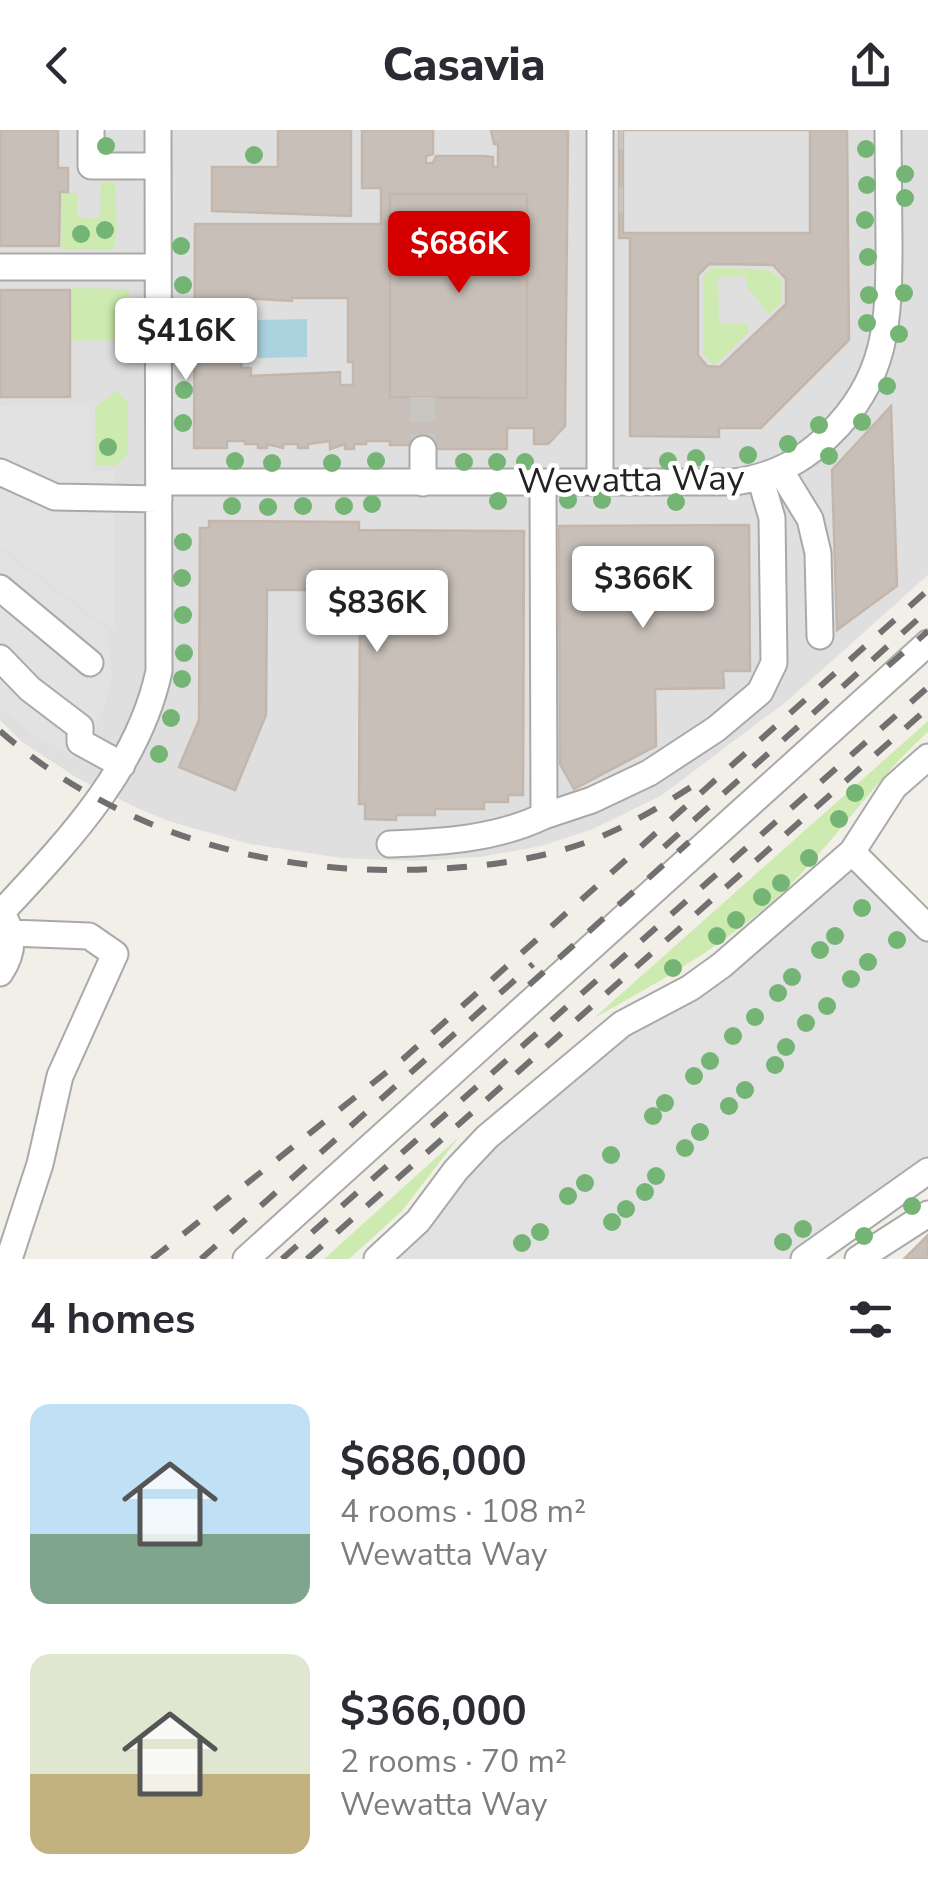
<!DOCTYPE html>
<html lang="en">
<head>
<meta charset="utf-8">
<style>
  body { margin:0; font-family:"Nunito Sans",sans-serif; background:#f7f7f7; color:#2b2b33; height:100vh; display:flex; flex-direction:column; font-size:38px; white-space:nowrap }
  * { box-sizing:border-box; margin:0 }
  p { font-size:32px; color:#7c7c81 }
  .icon { flex:none; width:55px; height:55px; fill:none; stroke:currentColor; stroke-width:2; stroke-linecap:round; stroke-linejoin:round }
  .map { position:relative; height:1129px; overflow:hidden }
  .side { display:flex; flex-direction:column; background:#fff; flex:1 }
  .side>* { flex:none }
  .price { position:absolute; translate:-50% -85px; padding:0 22px; border-radius:10px; background:#fff; color:#222; font-size:32px; line-height:65px; filter:drop-shadow(0 2px 5px #0008) }
  .price::after { content:''; position:absolute; left:50%; top:60px; width:30px; height:22px; margin-left:-15px; background:inherit; clip-path:polygon(0 0,100% 0,50% 100%) }
  .price.active { background:#d40000; color:#fff }
  ul { padding:0; list-style:none }
  li { display:flex; align-items:center; gap:30px; height:250px; padding:0 30px }
  li span { display:grid; place-items:center; flex:none; width:280px; height:200px; border-radius:20px; color:#555 }
  li>.icon { margin-inline-start:auto }
  span .icon { width:120px; height:120px; fill:#fffc; stroke-width:1 }
  li b { font-size:42px }
  h2 { display:flex; justify-content:space-between; align-items:center; height:120px; padding:0 30px; font-size:42px }
  header { display:flex; justify-content:space-between; align-items:center; height:130px; padding:0 30px; background:#fff; font-size:45px; font-weight:800 }
  .map>svg:first-child { display:block }
  .residential { fill:#e0dfdf }
  .grass { fill:#cdebb0 }
  .parking { fill:#e2e2e2 }
  .water { fill:#aad3df }
  .building { fill:#c7bfb8; stroke:#c4b6ab; stroke-width:2.5; fill-rule:evenodd }
  .lines { fill:none; stroke-linecap:round; stroke-linejoin:round }
  .minor-tunnel { stroke:#c8c6c1; stroke-width:25; stroke-dasharray:25 12; stroke-linecap:butt }
  .minor-casing { stroke:#a9a9a9; stroke-width:29 }
  .minor { stroke:#fff; stroke-width:25 }
  .rail { stroke:#707070; stroke-width:6; stroke-dasharray:20 20; stroke-linecap:butt }
  .tree { fill:#74b475 }
  .labels { text-anchor:middle; stroke-width:9; stroke-linejoin:round; paint-order:stroke }
  .street-label { font-size:35px; fill:#222; stroke:#fff }
</style>
</head>
<body>
<header><svg class="icon" aria-label="back" viewBox="0 0 24 24"><path d="M15 5l-7 7 7 7"/></svg>Casavia<svg class="icon" aria-label="share" viewBox="0 0 24 24"><path d="M12 15V3M7 8l5-5 5 5M5 13v7h14v-7"/></svg></header>
<div class="map">
<svg width="928" height="1129" viewBox="0 0 928 1129">
  <rect width="100%" height="100%" fill="#f2efe9"/>
  <path class="residential" d="M 0,0 L 928,0 L 928,445 L 787,571 L 662,665 L 593,699 L 541,716 L 480,727 L 415,731 L 341,728 L 250,714 L 171,692 L 137,678 L 77,648 L 21,611 L 0,590 Z"/>
  <path class="grass" d="M 101,52 L 115,52 L 117,98 L 114,120 L 61,120 L 61,63 L 77,63 L 77,87 L 100,88 Z
    M 711,138 L 768,139 L 782,151 L 781,173 L 769,184 L 747,157 L 746,146 L 718,147 L 719,193 L 748,193 L 748,203 L 715,235 L 703,225 L 703,147 Z
    M 72,158 L 129,159 L 129,195 L 113,210 L 71,211 Z
    M 117,260 L 128,273 L 128,324 L 115,336 L 96,336 L 95,278 Z
    M 928,591 L 928,602 C 874,650 836,711 784,761 C 727,814 661,851 594,888 Z
    M 459,1007 L 401,1082 L 349,1129 L 324,1129 Z"/>
  <path class="parking" d="M 90,275 L 91,341 L 114,341 L 115,502 L 0,416 L 0,276 Z
    M 0,420 L 107,500 L 112,548 L 101,585 L 77,629 L 39,608 L 0,578 Z
    M 852,722 L 928,798 L 928,1041 L 804,1129 L 377,1129 L 472,1021 L 690,858 Z"/>
  <path class="water" d="M 307,189 L 307,227 L 258,228 L 258,190 Z"/>
  <path class="building" d="M 0,0 L 58,0 L 58,38 L 68,38 L 68,62 L 60,62 L 59,116 L 0,116 Z
    M 278,0 L 351,0 L 351,86 L 212,81 L 212,37 L 278,37 Z
    M 362,0 L 433,0 L 433,24 L 426,26 L 426,33 L 433,33 L 436,26 L 482,26 L 493,27 L 493,37 L 498,37 L 498,14 L 494,14 L 491,0 L 568,0 L 565,296 L 548,314 L 534,314 L 534,298 L 507,298 L 507,319 L 410,319 L 410,315 L 390,315 L 390,311 L 366,311 L 366,314 L 354,314 L 354,319 L 345,319 L 345,314 L 330,319 L 330,311 L 308,314 L 308,318 L 298,318 L 298,314 L 283,314 L 283,318 L 267,314 L 267,318 L 258,318 L 258,314 L 245,314 L 245,311 L 227,311 L 227,318 L 194,318 L 195,94 L 381,94 L 381,58 L 362,58 ZM 390,64 L 527,64 L 527,268 L 390,267 ZM 241,168 L 292,171 L 292,168 L 348,168 L 348,232 L 353,232 L 353,255 L 340,255 L 340,242 L 251,246 L 251,238 L 241,238 Z
    M 619,0 L 847,0 L 849,210 L 761,298 L 719,298 L 719,307 L 630,306 L 630,108 L 619,108 ZM 709,134 L 773,135 L 786,149 L 786,174 L 720,237 L 707,236 L 698,225 L 698,145 Z
    M 623,0 L 810,0 L 810,103 L 623,103 Z
    M 390,64 L 527,64 L 527,268 L 390,267 Z
    M 0,160 L 70,160 L 70,267 L 0,267 Z
    M 891,276 L 897,456 L 837,500 L 832,340 Z
    M 209,391 L 359,392 L 359,400 L 524,401 L 523,665 L 508,665 L 508,672 L 484,672 L 484,679 L 435,679 L 435,685 L 396,685 L 396,690 L 365,689 L 365,674 L 359,674 L 360,460 L 267,460 L 266,585 L 235,660 L 179,637 L 199,590 L 200,398 L 209,398 Z
    M 749,395 L 750,541 L 723,541 L 724,558 L 655,559 L 656,616 L 574,659 L 560,634 L 559,396 Z
    M 928,1105 L 928,1129 L 904,1129 Z"/>
  <g class="lines">
    <path class="minor-tunnel" d="M 619,7 L 623,7
      M 619,70 L 623,70
      M 423,267 L 423,319"/>
    <defs>
      <path id="minor" d="M 91,0 L 91,36 L 158,36
        M 600,0 L 600,353
        M 0,137 L 158,137
        M 780,340 L 810,389 L 818,423 L 820,506
        M 0,342 L 55,367 L 159,369
        M 159,352 L 734,352 C 772,347 802,332 829,305 C 887,249 889,192 889,115 C 889,77 888,38 888,0
        M 423,353 L 423,319
        M 0,458 L 90,533
        M 0,528 L 30,559 L 80,597 L 80,612 L 122,635
        M 928,627 L 894,657 L 852,722 L 928,798
        M 544,686 L 592,670 L 649,643 L 716,599 L 760,562 L 774,533 L 772,388 L 760,347
        M 390,714 C 443,712 496,709 544,686 L 543,353
        M 0,784 C 66,713 138,639 159,541 L 158,0
        M 0,843 C 13,824 15,807 4,787
        M 9,1129 L 40,1034 L 60,946 L 115,824 L 89,806 L 11,803
        M 246,1129 L 928,513
        M 377,1129 L 418,1091 L 456,1040 L 487,1007 L 622,894 L 690,858 L 722,835 L 852,722
        M 804,1129 L 928,1041
        M 858,1129 L 928,1084"/>
    </defs>
    <use href="#minor" class="minor-casing"/>
    <use href="#minor" class="minor"/>
    <path class="rail" d="M 888,536 L 928,501
      M 0,601 C 119,705 275,747 430,739 C 483,737 537,730 587,712 C 625,698 660,677 694,655
      M 664,717 L 928,480
      M 529,855 L 689,712
      M 152,1129 L 403,929 L 928,460
      M 201,1129 L 533,834
      M 282,1129 L 928,557
      M 307,1129 L 928,578"/>
  </g>
  <g class="tree">
    <circle cx="106" cy="16" r="9"/>
    <circle cx="866" cy="19" r="9"/>
    <circle cx="254" cy="25" r="9"/>
    <circle cx="905" cy="44" r="9"/>
    <circle cx="867" cy="55" r="9"/>
    <circle cx="905" cy="68" r="9"/>
    <circle cx="865" cy="90" r="9"/>
    <circle cx="105" cy="100" r="9"/>
    <circle cx="81" cy="104" r="9"/>
    <circle cx="181" cy="116" r="9"/>
    <circle cx="868" cy="127" r="9"/>
    <circle cx="183" cy="155" r="9"/>
    <circle cx="904" cy="163" r="9"/>
    <circle cx="869" cy="165" r="9"/>
    <circle cx="183" cy="188" r="9"/>
    <circle cx="867" cy="193" r="9"/>
    <circle cx="899" cy="204" r="9"/>
    <circle cx="186" cy="223" r="9"/>
    <circle cx="887" cy="256" r="9"/>
    <circle cx="184" cy="260" r="9"/>
    <circle cx="862" cy="292" r="9"/>
    <circle cx="183" cy="293" r="9"/>
    <circle cx="819" cy="295" r="9"/>
    <circle cx="788" cy="314" r="9"/>
    <circle cx="108" cy="317" r="9"/>
    <circle cx="748" cy="325" r="9"/>
    <circle cx="829" cy="326" r="9"/>
    <circle cx="696" cy="328" r="9"/>
    <circle cx="235" cy="331" r="9"/>
    <circle cx="376" cy="331" r="9"/>
    <circle cx="668" cy="331" r="9"/>
    <circle cx="464" cy="332" r="9"/>
    <circle cx="497" cy="332" r="9"/>
    <circle cx="525" cy="332" r="9"/>
    <circle cx="272" cy="333" r="9"/>
    <circle cx="332" cy="333" r="9"/>
    <circle cx="568" cy="370" r="9"/>
    <circle cx="602" cy="370" r="9"/>
    <circle cx="498" cy="371" r="9"/>
    <circle cx="676" cy="372" r="9"/>
    <circle cx="372" cy="374" r="9"/>
    <circle cx="232" cy="376" r="9"/>
    <circle cx="303" cy="376" r="9"/>
    <circle cx="344" cy="376" r="9"/>
    <circle cx="268" cy="377" r="9"/>
    <circle cx="183" cy="412" r="9"/>
    <circle cx="182" cy="448" r="9"/>
    <circle cx="183" cy="485" r="9"/>
    <circle cx="184" cy="523" r="9"/>
    <circle cx="182" cy="549" r="9"/>
    <circle cx="171" cy="588" r="9"/>
    <circle cx="159" cy="624" r="9"/>
    <circle cx="855" cy="663" r="9"/>
    <circle cx="839" cy="689" r="9"/>
    <circle cx="809" cy="728" r="9"/>
    <circle cx="781" cy="753" r="9"/>
    <circle cx="762" cy="767" r="9"/>
    <circle cx="862" cy="778" r="9"/>
    <circle cx="736" cy="790" r="9"/>
    <circle cx="717" cy="806" r="9"/>
    <circle cx="835" cy="806" r="9"/>
    <circle cx="897" cy="810" r="9"/>
    <circle cx="820" cy="820" r="9"/>
    <circle cx="868" cy="832" r="9"/>
    <circle cx="673" cy="838" r="9"/>
    <circle cx="792" cy="847" r="9"/>
    <circle cx="851" cy="849" r="9"/>
    <circle cx="778" cy="863" r="9"/>
    <circle cx="827" cy="876" r="9"/>
    <circle cx="755" cy="887" r="9"/>
    <circle cx="806" cy="893" r="9"/>
    <circle cx="733" cy="906" r="9"/>
    <circle cx="786" cy="917" r="9"/>
    <circle cx="710" cy="931" r="9"/>
    <circle cx="775" cy="935" r="9"/>
    <circle cx="694" cy="946" r="9"/>
    <circle cx="745" cy="960" r="9"/>
    <circle cx="665" cy="973" r="9"/>
    <circle cx="729" cy="976" r="9"/>
    <circle cx="653" cy="986" r="9"/>
    <circle cx="700" cy="1002" r="9"/>
    <circle cx="685" cy="1018" r="9"/>
    <circle cx="611" cy="1025" r="9"/>
    <circle cx="656" cy="1046" r="9"/>
    <circle cx="585" cy="1053" r="9"/>
    <circle cx="645" cy="1062" r="9"/>
    <circle cx="568" cy="1066" r="9"/>
    <circle cx="912" cy="1076" r="9"/>
    <circle cx="626" cy="1079" r="9"/>
    <circle cx="612" cy="1092" r="9"/>
    <circle cx="803" cy="1099" r="9"/>
    <circle cx="540" cy="1102" r="9"/>
    <circle cx="864" cy="1106" r="9"/>
    <circle cx="783" cy="1112" r="9"/>
    <circle cx="522" cy="1113" r="9"/>
  </g>
  <g class="labels">
    <g class="street-label">
      <text transform="translate(631 349) rotate(-1)" y="12">Wewatta Way</text>
    </g>
  </g>
</svg>
<b class="price active" style="left:459px;top:166px">$686K</b>
<b class="price" style="left:186px;top:253px">$416K</b>
<b class="price" style="left:643px;top:501px">$366K</b>
<b class="price" style="left:377px;top:525px">$836K</b>
</div>
<section class="side">
<h2>4 homes<svg class="icon" aria-label="filters" viewBox="0 0 24 24"><path d="M4 7h16M4 17h16"/><circle cx="9" cy="7" r="2"/><circle cx="15" cy="17" r="2"/></svg></h2>
<ul>
<li><span style="background:linear-gradient(#bfe0f5 65%,#7fa58c 0)"><svg class="icon" aria-label="home" viewBox="0 0 24 24"><path d="M3 11l9-7 9 7M6 9v11h12V9"/></svg></span><div><b>$686,000</b><p>4 rooms · 108 m²</p><p>Wewatta Way</p></div></li>
<li><span style="background:linear-gradient(#dfe7d0 60%,#c2b280 0)"><svg class="icon" aria-label="home" viewBox="0 0 24 24"><path d="M3 11l9-7 9 7M6 9v11h12V9"/></svg></span><div><b>$366,000</b><p>2 rooms · 70 m²</p><p>Wewatta Way</p></div></li>
</ul>
</section>
</body>
</html>
